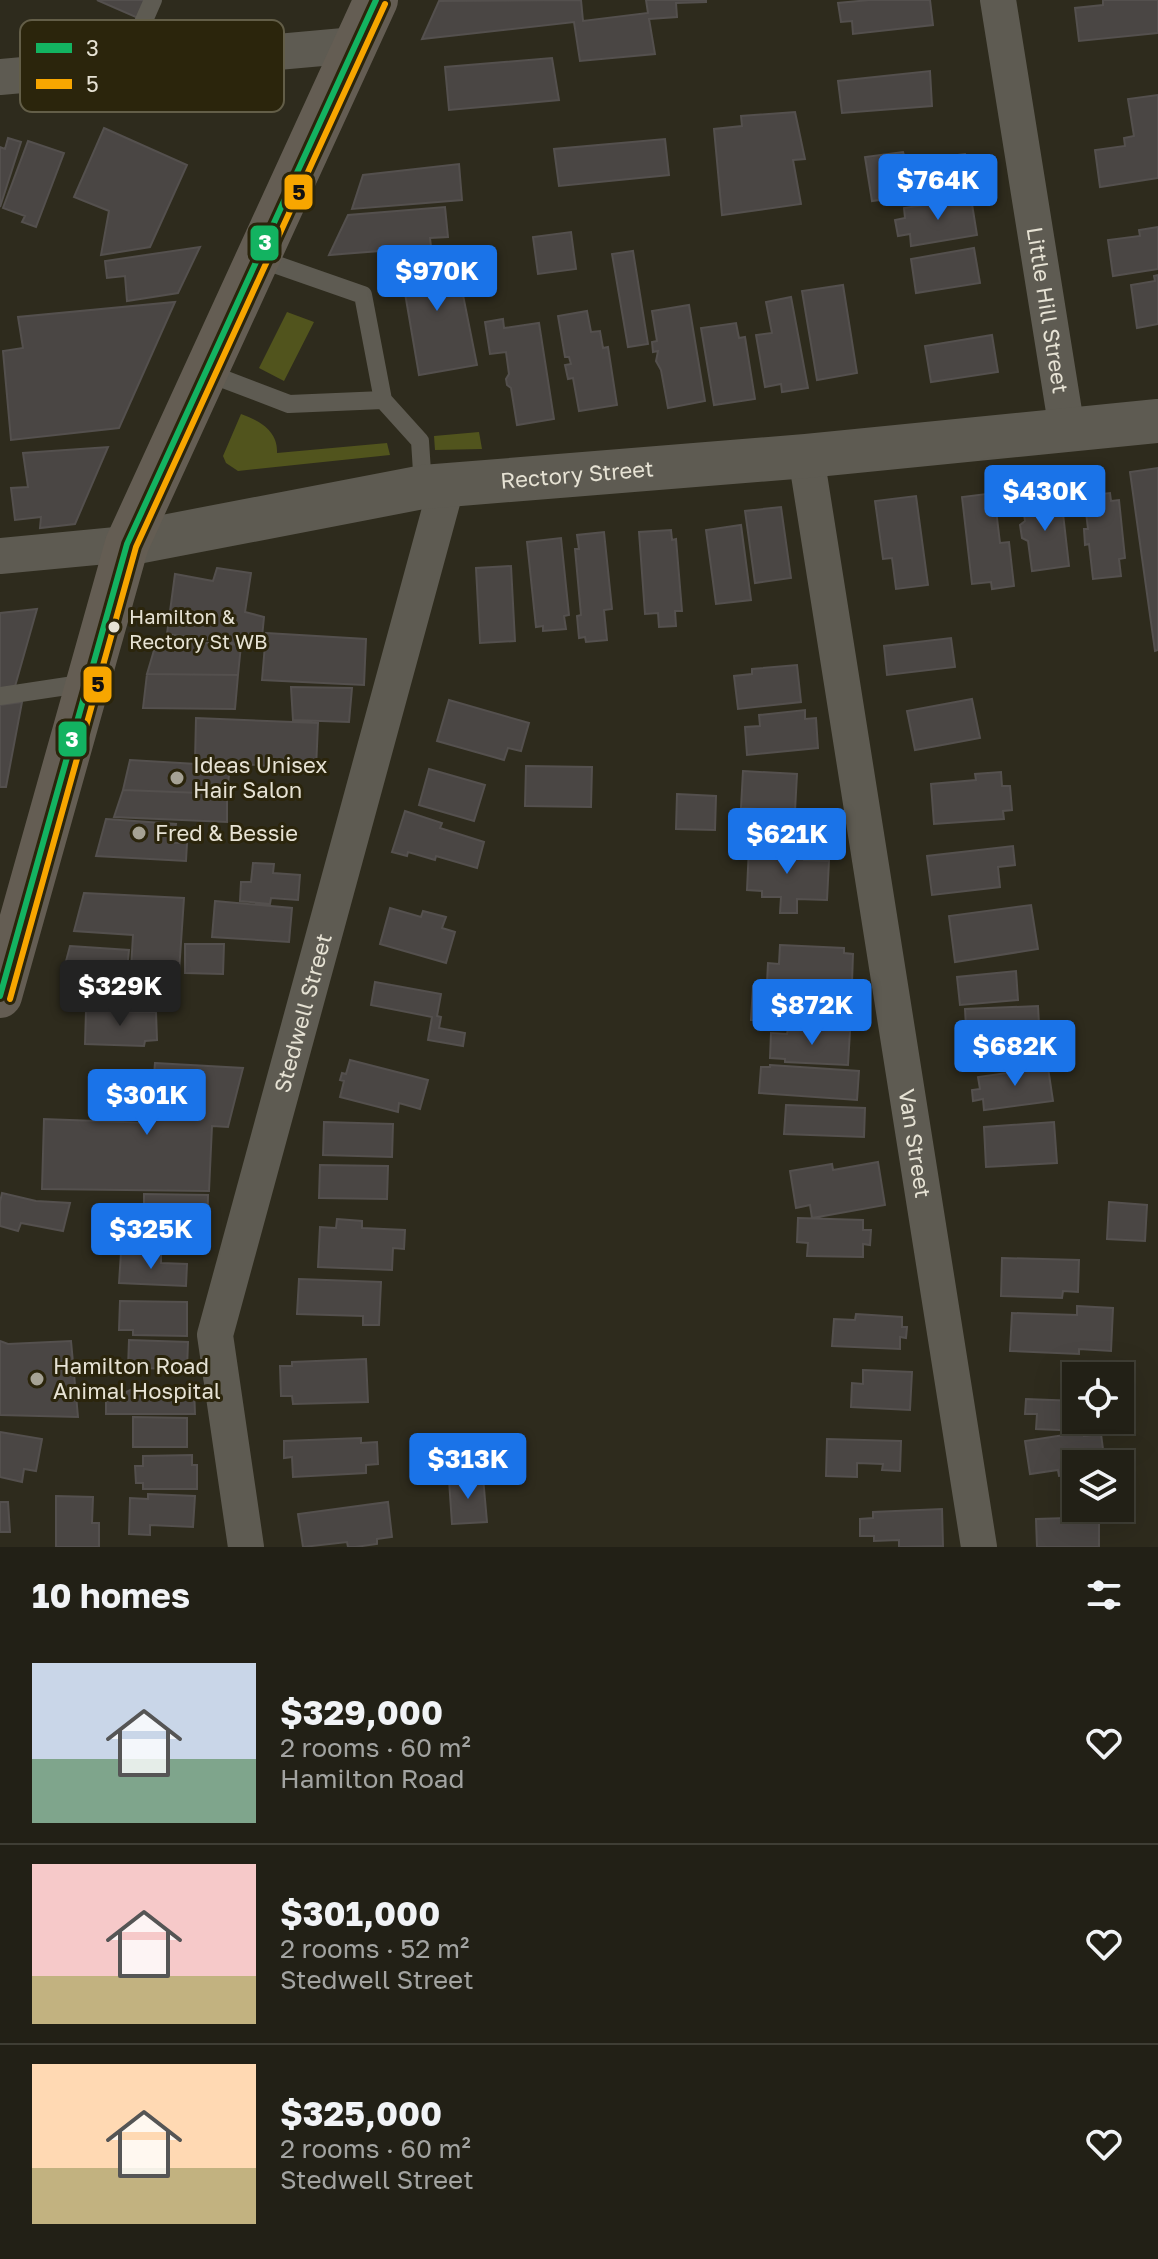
<!DOCTYPE html>
<html lang="en">
<head>
<meta charset="utf-8">
<style>
  body { margin:0; font-family:"Golos Text",sans-serif; background:#2a281f; color:#f1f3f6; height:100vh; display:flex; flex-direction:column; font-size:30px; white-space:nowrap }
  * { box-sizing:border-box; margin:0 }
  p { font-size:26px; color:#a2a3a1 }
  .icon { flex:none; width:44px; height:44px; fill:none; stroke:currentColor; stroke-width:2; stroke-linecap:round; stroke-linejoin:round }
  .map { position:relative; height:1547px; overflow:hidden }
  .drawer { display:flex; flex-direction:column; background:#222016; flex:1 }
  .drawer>* { flex:none }
  .tools { position:absolute; left:1062px; top:1362px; display:grid; gap:16px }
  .tools a { display:grid; place-items:center; width:72px; height:72px; border-radius:0px; background:#222016; box-shadow:0 8px 32px #0002,0 0 0 2px #3f3e35; font-size:40px }
  .price { position:absolute; translate:-50% -68px; padding:0 18px; border-radius:8px; background:#1a73e8; color:#fff; font-size:26px; line-height:52px; filter:drop-shadow(0 2px 4px #0008) }
  .price::after { content:''; position:absolute; left:50%; top:48px; width:24px; height:18px; margin-left:-12px; background:inherit; clip-path:polygon(0 0,100% 0,50% 100%) }
  .price.active { background:#222; color:#fff }
  ul { padding:0; list-style:none }
  li { display:flex; align-items:center; gap:24px; height:200px; padding:0 32px }
  li+li { border-top:2px solid #3f3e35 }
  li span { display:grid; place-items:center; flex:none; width:224px; height:160px; border-radius:0px; color:#555 }
  li>.icon { margin-inline-start:auto }
  span .icon { width:96px; height:96px; fill:#fffc; stroke-width:1 }
  li b { font-size:34px }
  h2 { display:flex; justify-content:space-between; align-items:center; height:96px; padding:0 32px; font-size:34px }
  .map>svg:first-child { display:block }
  .green { fill:#51541d }
  .building { fill:#4a4644; stroke:#54504e; stroke-width:2 }
  .lines { fill:none; stroke-linecap:round; stroke-linejoin:round }
  .service { stroke:#5e5b52; stroke-width:18 }
  .minor { stroke:#5e5b52; stroke-width:36 }
  .tertiary { stroke:#5e5b52; stroke-width:44 }
  .secondary { stroke:#645d53; stroke-width:44 }
  .bus-1-casing { stroke:#2b250c; stroke-width:12 }
  .bus-2-casing { stroke:#2b250c; stroke-width:12 }
  .bus-1 { stroke:#13b361; stroke-width:6 }
  .bus-2 { stroke:#f7a600; stroke-width:6 }
  .bus-dot { fill:#e6e2d4; stroke:#2b250c; stroke-width:3 }
  .poi-dot { fill:#a6a294; stroke:#2b250c; stroke-width:3 }
  .labels { text-anchor:middle; stroke-width:6; stroke-linejoin:round; paint-order:stroke }
  .bus-label { font-size:20px; fill:#e6e2d4; stroke:#2b250c; text-anchor:start }
  .street-label { font-size:22px; fill:#e6e2d4; stroke:#2b250c }
  .poi-label { font-size:22px; fill:#e6e2d4; stroke:#2b250c; text-anchor:start }
  .key { fill:#2b250c; stroke:#635e48; stroke-width:2 }
  .key-label { font-size:22px; fill:#e6e2d4 }
  .line-badge { stroke:#2b250c; stroke-width:3 }
  .badge-label { font-size:22px; text-anchor:middle; font-weight:bold; fill:#fff }
  .pale-badge-label { font-size:22px; text-anchor:middle; font-weight:bold; fill:#111 }
</style>
</head>
<body>
<div class="map">
<svg width="1158" height="1547" viewBox="0 0 1158 1547">
  <rect width="100%" height="100%" fill="#2e2b1d"/>
  <path class="green" d="M 287,312 L 314,322 L 284,381 L 259,368 Z
    M 241,414 C 260,421 278,431 277,453 L 387,443 L 390,455 L 238,471 L 226,463 L 223,456 Z
    M 479,432 L 482,449 L 435,450 L 434,436 Z"/>
  <path class="building" d="M 97,0 L 146,0 L 138,18 Z
    M 581,0 L 583,21 L 648,13 L 646,0 L 706,0 L 706,2 L 676,3 L 677,17 L 649,19 L 655,54 L 580,61 L 574,22 L 422,39 L 439,1 Z
    M 869,0 L 930,0 L 933,25 L 853,34 L 852,21 L 841,22 L 838,3 Z
    M 1103,0 L 1158,0 L 1158,33 L 1079,41 L 1075,8 L 1103,5 Z
    M 552,58 L 559,100 L 449,110 L 445,67 Z
    M 930,71 L 932,106 L 842,113 L 838,81 Z
    M 1158,95 L 1158,178 L 1100,187 L 1095,150 L 1125,146 L 1124,138 L 1134,136 L 1128,99 Z
    M 795,112 L 805,159 L 793,160 L 801,204 L 722,215 L 714,129 L 742,126 L 741,116 Z
    M 104,128 L 187,165 L 150,247 L 101,255 L 109,211 L 74,197 Z
    M 8,138 L 21,142 L 0,207 L 0,147 L 5,149 Z
    M 665,139 L 669,175 L 559,186 L 554,149 Z
    M 28,141 L 64,153 L 36,227 L 22,222 L 25,216 L 3,208 Z
    M 903,152 L 906,161 L 965,154 L 971,187 L 872,201 L 865,157 Z
    M 459,164 L 462,200 L 352,209 L 363,175 Z
    M 971,198 L 977,235 L 911,246 L 910,234 L 898,236 L 895,220 L 905,218 L 904,208 Z
    M 445,207 L 448,237 L 430,238 L 431,247 L 329,255 L 348,215 Z
    M 1158,227 L 1158,269 L 1113,276 L 1108,240 L 1140,236 L 1139,230 Z
    M 571,232 L 576,269 L 538,274 L 533,237 Z
    M 200,247 L 178,293 L 127,301 L 125,276 L 107,278 L 105,261 Z
    M 974,248 L 980,283 L 916,293 L 911,259 Z
    M 454,250 L 477,365 L 419,375 L 399,258 Z
    M 633,251 L 648,344 L 628,347 L 612,254 Z
    M 1158,275 L 1158,324 L 1137,328 L 1131,285 L 1155,281 L 1154,276 Z
    M 843,285 L 857,373 L 817,380 L 802,291 Z
    M 791,297 L 808,388 L 782,392 L 781,384 L 765,387 L 756,335 L 772,333 L 766,302 Z
    M 175,302 L 119,428 L 11,440 L 3,351 L 23,348 L 18,317 Z
    M 689,305 L 705,401 L 668,408 L 661,370 L 656,361 L 658,351 L 653,352 L 652,342 L 657,341 L 652,311 Z
    M 587,311 L 591,332 L 600,331 L 603,348 L 608,347 L 617,405 L 579,411 L 573,378 L 568,379 L 565,365 L 571,364 L 569,357 L 565,357 L 558,316 Z
    M 503,319 L 504,328 L 539,323 L 554,419 L 517,425 L 511,388 L 507,385 L 506,379 L 509,374 L 506,352 L 490,354 L 485,322 Z
    M 736,323 L 739,338 L 745,337 L 755,399 L 714,405 L 701,328 Z
    M 992,335 L 998,372 L 931,382 L 925,346 Z
    M 108,447 L 75,524 L 40,528 L 41,517 L 15,520 L 11,488 L 28,487 L 23,453 Z
    M 1158,468 L 1158,650 L 1155,651 L 1130,472 Z
    M 994,493 L 1000,543 L 1009,542 L 1014,586 L 992,589 L 991,582 L 972,584 L 962,497 Z
    M 1110,493 L 1111,501 L 1119,500 L 1125,558 L 1119,559 L 1121,576 L 1093,579 L 1089,544 L 1085,545 L 1084,529 L 1088,529 L 1084,496 Z
    M 916,496 L 928,585 L 896,589 L 892,558 L 883,559 L 875,501 Z
    M 1061,496 L 1069,566 L 1032,571 L 1028,541 L 1022,538 L 1020,525 L 1025,521 L 1022,500 Z
    M 781,507 L 791,578 L 755,583 L 745,511 Z
    M 741,525 L 751,600 L 716,604 L 706,530 Z
    M 671,530 L 672,540 L 676,539 L 682,611 L 675,611 L 676,626 L 659,627 L 658,613 L 645,614 L 639,532 Z
    M 604,532 L 612,609 L 604,610 L 607,640 L 586,642 L 585,637 L 579,638 L 577,616 L 581,615 L 575,549 L 579,549 L 577,535 Z
    M 561,538 L 569,615 L 564,616 L 566,629 L 543,631 L 543,626 L 536,627 L 527,542 Z
    M 511,566 L 515,641 L 480,643 L 476,568 Z
    M 217,568 L 251,573 L 245,612 L 264,617 L 261,647 L 167,634 L 175,574 L 213,581 Z
    M 37,609 L 14,690 L 0,693 L 0,613 Z
    M 266,633 L 366,639 L 364,685 L 262,680 Z
    M 951,638 L 955,667 L 887,675 L 884,646 Z
    M 157,640 L 241,645 L 238,675 L 147,674 Z
    M 797,665 L 801,702 L 738,709 L 734,676 L 752,674 L 752,669 Z
    M 147,674 L 238,675 L 235,709 L 143,708 Z
    M 291,687 L 352,688 L 349,722 L 293,720 Z
    M 972,699 L 980,738 L 915,750 L 907,711 Z
    M 449,700 L 529,723 L 521,751 L 508,748 L 504,760 L 437,741 Z
    M 22,702 L 6,787 L 0,787 L 0,705 Z
    M 805,710 L 805,719 L 816,718 L 818,748 L 747,755 L 745,727 L 760,726 L 759,715 Z
    M 196,718 L 318,723 L 316,769 L 195,761 Z
    M 130,760 L 230,766 L 227,794 L 123,790 Z
    M 526,766 L 592,767 L 591,807 L 525,806 Z
    M 429,769 L 485,785 L 474,821 L 419,805 Z
    M 743,771 L 797,774 L 795,811 L 741,808 Z
    M 1001,772 L 1002,786 L 1010,786 L 1012,810 L 1003,811 L 1004,819 L 934,824 L 931,784 L 976,780 L 975,774 Z
    M 123,790 L 227,794 L 227,822 L 114,817 Z
    M 677,794 L 716,796 L 715,830 L 676,829 Z
    M 405,811 L 442,823 L 440,828 L 484,842 L 477,868 L 436,856 L 435,860 L 408,852 L 407,856 L 392,852 Z
    M 106,819 L 176,824 L 173,843 L 187,843 L 186,861 L 96,856 Z
    M 1013,846 L 1015,865 L 998,867 L 1000,887 L 932,895 L 927,856 Z
    M 749,847 L 805,849 L 804,860 L 829,861 L 827,900 L 797,899 L 797,913 L 780,913 L 781,897 L 762,897 L 762,891 L 747,890 Z
    M 253,863 L 274,864 L 273,873 L 300,875 L 298,900 L 271,898 L 270,904 L 240,901 L 241,882 L 251,882 Z
    M 84,893 L 184,898 L 179,972 L 131,969 L 133,935 L 74,931 Z
    M 215,901 L 292,908 L 289,942 L 212,937 Z
    M 1031,905 L 1038,949 L 955,962 L 949,916 Z
    M 390,908 L 421,917 L 423,911 L 446,917 L 442,928 L 455,932 L 446,963 L 380,944 Z
    M 185,944 L 224,944 L 223,974 L 185,973 Z
    M 780,945 L 844,948 L 844,953 L 853,954 L 852,983 L 842,982 L 842,987 L 767,983 L 768,963 L 779,964 Z
    M 70,946 L 129,950 L 127,969 L 65,965 Z
    M 1016,971 L 1018,1000 L 960,1005 L 957,977 Z
    M 88,976 L 156,980 L 155,1007 L 86,1007 Z
    M 375,982 L 441,994 L 437,1016 L 441,1017 L 439,1028 L 465,1033 L 463,1046 L 428,1040 L 432,1017 L 371,1005 Z
    M 753,986 L 852,990 L 851,1024 L 751,1020 Z
    M 1038,1006 L 1040,1043 L 967,1046 L 965,1009 Z
    M 86,1011 L 156,1012 L 157,1040 L 145,1041 L 144,1046 L 85,1044 Z
    M 788,1029 L 850,1031 L 848,1065 L 785,1062 L 785,1059 L 770,1058 L 771,1033 L 787,1034 Z
    M 350,1060 L 428,1080 L 420,1109 L 399,1103 L 398,1112 L 340,1097 L 344,1081 L 340,1080 L 342,1073 L 346,1074 Z
    M 1047,1061 L 1053,1101 L 984,1110 L 983,1099 L 973,1101 L 972,1090 L 980,1089 L 978,1077 L 1029,1070 L 1028,1064 Z
    M 155,1063 L 243,1068 L 228,1127 L 212,1126 L 209,1191 L 42,1189 L 44,1119 L 150,1123 Z
    M 770,1065 L 859,1071 L 857,1100 L 759,1093 L 761,1067 L 770,1067 Z
    M 786,1105 L 865,1108 L 864,1137 L 784,1134 Z
    M 324,1122 L 393,1124 L 392,1157 L 323,1155 Z
    M 1054,1122 L 1057,1163 L 986,1167 L 984,1127 Z
    M 878,1162 L 885,1205 L 812,1218 L 810,1205 L 796,1208 L 790,1171 L 832,1164 L 833,1170 Z
    M 320,1165 L 388,1166 L 387,1199 L 319,1198 Z
    M 2,1193 L 36,1201 L 70,1203 L 63,1231 L 21,1223 L 18,1231 L 0,1226 L 0,1202 Z
    M 144,1194 L 208,1195 L 207,1236 L 158,1235 L 158,1230 L 144,1230 Z
    M 1109,1202 L 1147,1205 L 1145,1241 L 1107,1239 Z
    M 798,1218 L 863,1220 L 863,1230 L 871,1230 L 870,1245 L 863,1244 L 863,1257 L 807,1256 L 808,1243 L 797,1242 Z
    M 337,1219 L 362,1221 L 362,1228 L 405,1230 L 404,1249 L 393,1248 L 392,1270 L 318,1267 L 320,1227 L 336,1228 Z
    M 121,1253 L 161,1254 L 161,1263 L 187,1264 L 186,1286 L 119,1283 Z
    M 1002,1258 L 1079,1260 L 1078,1292 L 1063,1291 L 1062,1298 L 1001,1296 Z
    M 299,1279 L 381,1282 L 379,1325 L 363,1325 L 363,1316 L 297,1314 Z
    M 120,1301 L 187,1302 L 187,1336 L 133,1335 L 133,1330 L 119,1330 Z
    M 1077,1306 L 1113,1308 L 1111,1351 L 1079,1349 L 1079,1354 L 1010,1351 L 1012,1313 L 1077,1315 Z
    M 856,1314 L 902,1317 L 902,1327 L 907,1327 L 906,1338 L 900,1337 L 900,1349 L 832,1346 L 834,1319 L 855,1320 Z
    M 129,1340 L 188,1342 L 187,1369 L 128,1368 Z
    M 0,1341 L 8,1344 L 71,1341 L 78,1417 L 0,1415 Z
    M 366,1359 L 368,1402 L 293,1404 L 292,1396 L 281,1396 L 280,1366 L 292,1366 L 292,1362 Z
    M 863,1370 L 912,1372 L 910,1410 L 851,1407 L 852,1383 L 863,1384 Z
    M 194,1387 L 195,1414 L 106,1414 L 106,1401 L 135,1388 Z
    M 1026,1399 L 1076,1401 L 1076,1420 L 1118,1420 L 1118,1428 L 1106,1427 L 1105,1432 L 1036,1429 L 1037,1414 L 1025,1414 Z
    M 133,1417 L 187,1418 L 187,1447 L 133,1447 Z
    M 0,1432 L 42,1439 L 36,1471 L 24,1469 L 22,1482 L 0,1477 Z
    M 1084,1432 L 1084,1436 L 1101,1434 L 1105,1464 L 1076,1464 L 1076,1474 L 1059,1476 L 1058,1470 L 1030,1474 L 1025,1441 Z
    M 361,1438 L 361,1443 L 377,1442 L 378,1464 L 366,1465 L 366,1473 L 293,1477 L 292,1457 L 284,1458 L 284,1441 Z
    M 827,1439 L 901,1441 L 900,1471 L 882,1470 L 883,1464 L 857,1463 L 857,1477 L 826,1476 Z
    M 192,1455 L 192,1465 L 197,1465 L 197,1489 L 143,1489 L 143,1483 L 136,1483 L 135,1466 L 143,1466 L 143,1456 Z
    M 483,1477 L 487,1522 L 452,1524 L 449,1480 Z
    M 148,1494 L 195,1496 L 193,1527 L 150,1525 L 150,1535 L 129,1534 L 130,1498 L 148,1499 Z
    M 56,1496 L 93,1497 L 92,1523 L 99,1523 L 99,1547 L 56,1547 Z
    M 0,1502 L 8,1502 L 10,1532 L 0,1532 Z
    M 388,1502 L 392,1537 L 377,1539 L 377,1544 L 355,1547 L 348,1547 L 347,1542 L 303,1547 L 298,1514 Z
    M 942,1509 L 943,1546 L 899,1547 L 899,1540 L 874,1541 L 874,1536 L 860,1536 L 860,1519 L 873,1518 L 873,1512 Z
    M 1099,1517 L 1099,1547 L 1037,1547 L 1036,1519 Z"/>
  <g class="lines">
    <path class="service" d="M 124,66 L 153,0
      M 257,258 L 363,295 L 383,400 L 420,441 L 423,487
      M 205,372 L 289,404 L 383,400
      M 0,696 L 87,683"/>
    <g class="minor">
      <path id="s1" d="M 998,0 L 1067,430"/>
      <path d="M 0,77 L 355,45"/>
      <path id="s2" d="M 806,456 L 979,1547"/>
      <path d="M 0,556 L 127,544"/>
      <path id="s3" d="M 246,1547 L 215,1335 L 447,484"/>
    </g>
    <path class="tertiary" id="s4" d="M 127,544 L 423,487 L 806,456 L 1158,421"/>
    <path class="secondary" d="M 0,996 L 127,544 L 376,0"/>
    <defs>
      <path id="bus-1" d="M 0,996 L 127,544 L 376,0"/>
      <path id="bus-2" d="M 10,999 L 136,547 L 385,4"/>
    </defs>
    <use href="#bus-1" class="bus-1-casing"/>
    <use href="#bus-2" class="bus-2-casing"/>
    <use href="#bus-1" class="bus-1"/>
    <use href="#bus-2" class="bus-2"/>
  </g>
  <circle class="bus-dot" cx="114" cy="627" r="7"/>
  <g class="poi-dot">
    <circle cx="177" cy="778" r="8"/>
    <circle cx="139" cy="833" r="8"/>
    <circle cx="37" cy="1379" r="8"/>
  </g>
  <g class="labels">
    <g class="bus-label">
      <text x="129" y="624">Hamilton &amp;<tspan x="129" dy="25">Rectory St WB</tspan></text>
    </g>
    <g class="street-label">
      <text dy="8" stroke="none"><textPath href="#s1" startOffset="314">Little Hill Street</textPath></text>
      <text dy="8" stroke="none"><textPath href="#s4" startOffset="456">Rectory Street</textPath></text>
      <text dy="8" stroke="none"><textPath href="#s3" startOffset="548">Stedwell Street</textPath></text>
      <text dy="8" stroke="none"><textPath href="#s2" startOffset="696">Van Street</textPath></text>
    </g>
    <g class="poi-label">
      <text x="193" y="773">Ideas Unisex<tspan x="193" dy="25">Hair Salon</tspan></text>
      <text x="155" y="841">Fred &amp; Bessie</text>
      <text x="53" y="1374">Hamilton Road<tspan x="53" dy="25">Animal Hospital</tspan></text>
    </g>
  </g>
  <rect x="20" y="20" width="264" height="92" rx="12" class="key"/>
  <rect x="36" y="43" width="36" height="10" fill="#13b361"/>
  <rect x="36" y="79" width="36" height="10" fill="#f7a600"/>
  <g class="key-label">
    <text x="86" y="56">3</text>
    <text x="86" y="92">5</text>
  </g>
  <g class="line-badge">
    <rect x="283" y="173" width="31" height="38" rx="8" fill="#f7a600"/>
    <rect x="249" y="224" width="31" height="38" rx="8" fill="#13b361"/>
    <rect x="82" y="665" width="31" height="39" rx="8" fill="#f7a600"/>
    <rect x="57" y="720" width="31" height="38" rx="8" fill="#13b361"/>
  </g>
  <g class="badge-label">
    <text x="265" y="250">3</text>
    <text x="72" y="747">3</text>
  </g>
  <g class="pale-badge-label">
    <text x="299" y="200">5</text>
    <text x="98" y="692">5</text>
  </g>
</svg>
<div class="tools">
<a><svg class="icon" aria-label="locate" viewBox="0 0 24 24"><circle cx="12" cy="12" r="6"/><path d="M12 2v4M12 18v4M2 12h4M18 12h4"/></svg></a>
<a><svg class="icon" aria-label="layers" viewBox="0 0 24 24"><path d="M12 4l9 5-9 5-9-5zM3 14l9 5 9-5"/></svg></a>
</div>
<b class="price" style="left:938px;top:222px">$764K</b>
<b class="price" style="left:437px;top:313px">$970K</b>
<b class="price" style="left:1045px;top:533px">$430K</b>
<b class="price" style="left:787px;top:876px">$621K</b>
<b class="price active" style="left:120px;top:1028px">$329K</b>
<b class="price" style="left:812px;top:1047px">$872K</b>
<b class="price" style="left:1015px;top:1088px">$682K</b>
<b class="price" style="left:147px;top:1137px">$301K</b>
<b class="price" style="left:151px;top:1271px">$325K</b>
<b class="price" style="left:468px;top:1501px">$313K</b>
</div>
<section class="drawer">
<h2>10 homes<svg class="icon" aria-label="filters" viewBox="0 0 24 24"><path d="M4 7h16M4 17h16"/><circle cx="9" cy="7" r="2"/><circle cx="15" cy="17" r="2"/></svg></h2>
<ul>
<li><span style="background:linear-gradient(#c9d6e8 60%,#7fa58c 0)"><svg class="icon" aria-label="home" viewBox="0 0 24 24"><path d="M3 11l9-7 9 7M6 9v11h12V9"/></svg></span><div><b>$329,000</b><p>2 rooms · 60 m²</p><p>Hamilton Road</p></div><svg class="icon" aria-label="heart" viewBox="0 0 24 24"><path d="M12 20l-8-8c-3-5 5-10 8-4 3-6 11-1 8 4z"/></svg></li>
<li><span style="background:linear-gradient(#f6c9c9 70%,#c2b280 0)"><svg class="icon" aria-label="home" viewBox="0 0 24 24"><path d="M3 11l9-7 9 7M6 9v11h12V9"/></svg></span><div><b>$301,000</b><p>2 rooms · 52 m²</p><p>Stedwell Street</p></div><svg class="icon" aria-label="heart" viewBox="0 0 24 24"><path d="M12 20l-8-8c-3-5 5-10 8-4 3-6 11-1 8 4z"/></svg></li>
<li><span style="background:linear-gradient(#ffd9b3 65%,#c2b280 0)"><svg class="icon" aria-label="home" viewBox="0 0 24 24"><path d="M3 11l9-7 9 7M6 9v11h12V9"/></svg></span><div><b>$325,000</b><p>2 rooms · 60 m²</p><p>Stedwell Street</p></div><svg class="icon" aria-label="heart" viewBox="0 0 24 24"><path d="M12 20l-8-8c-3-5 5-10 8-4 3-6 11-1 8 4z"/></svg></li>
</ul>
</section>
</body>
</html>
